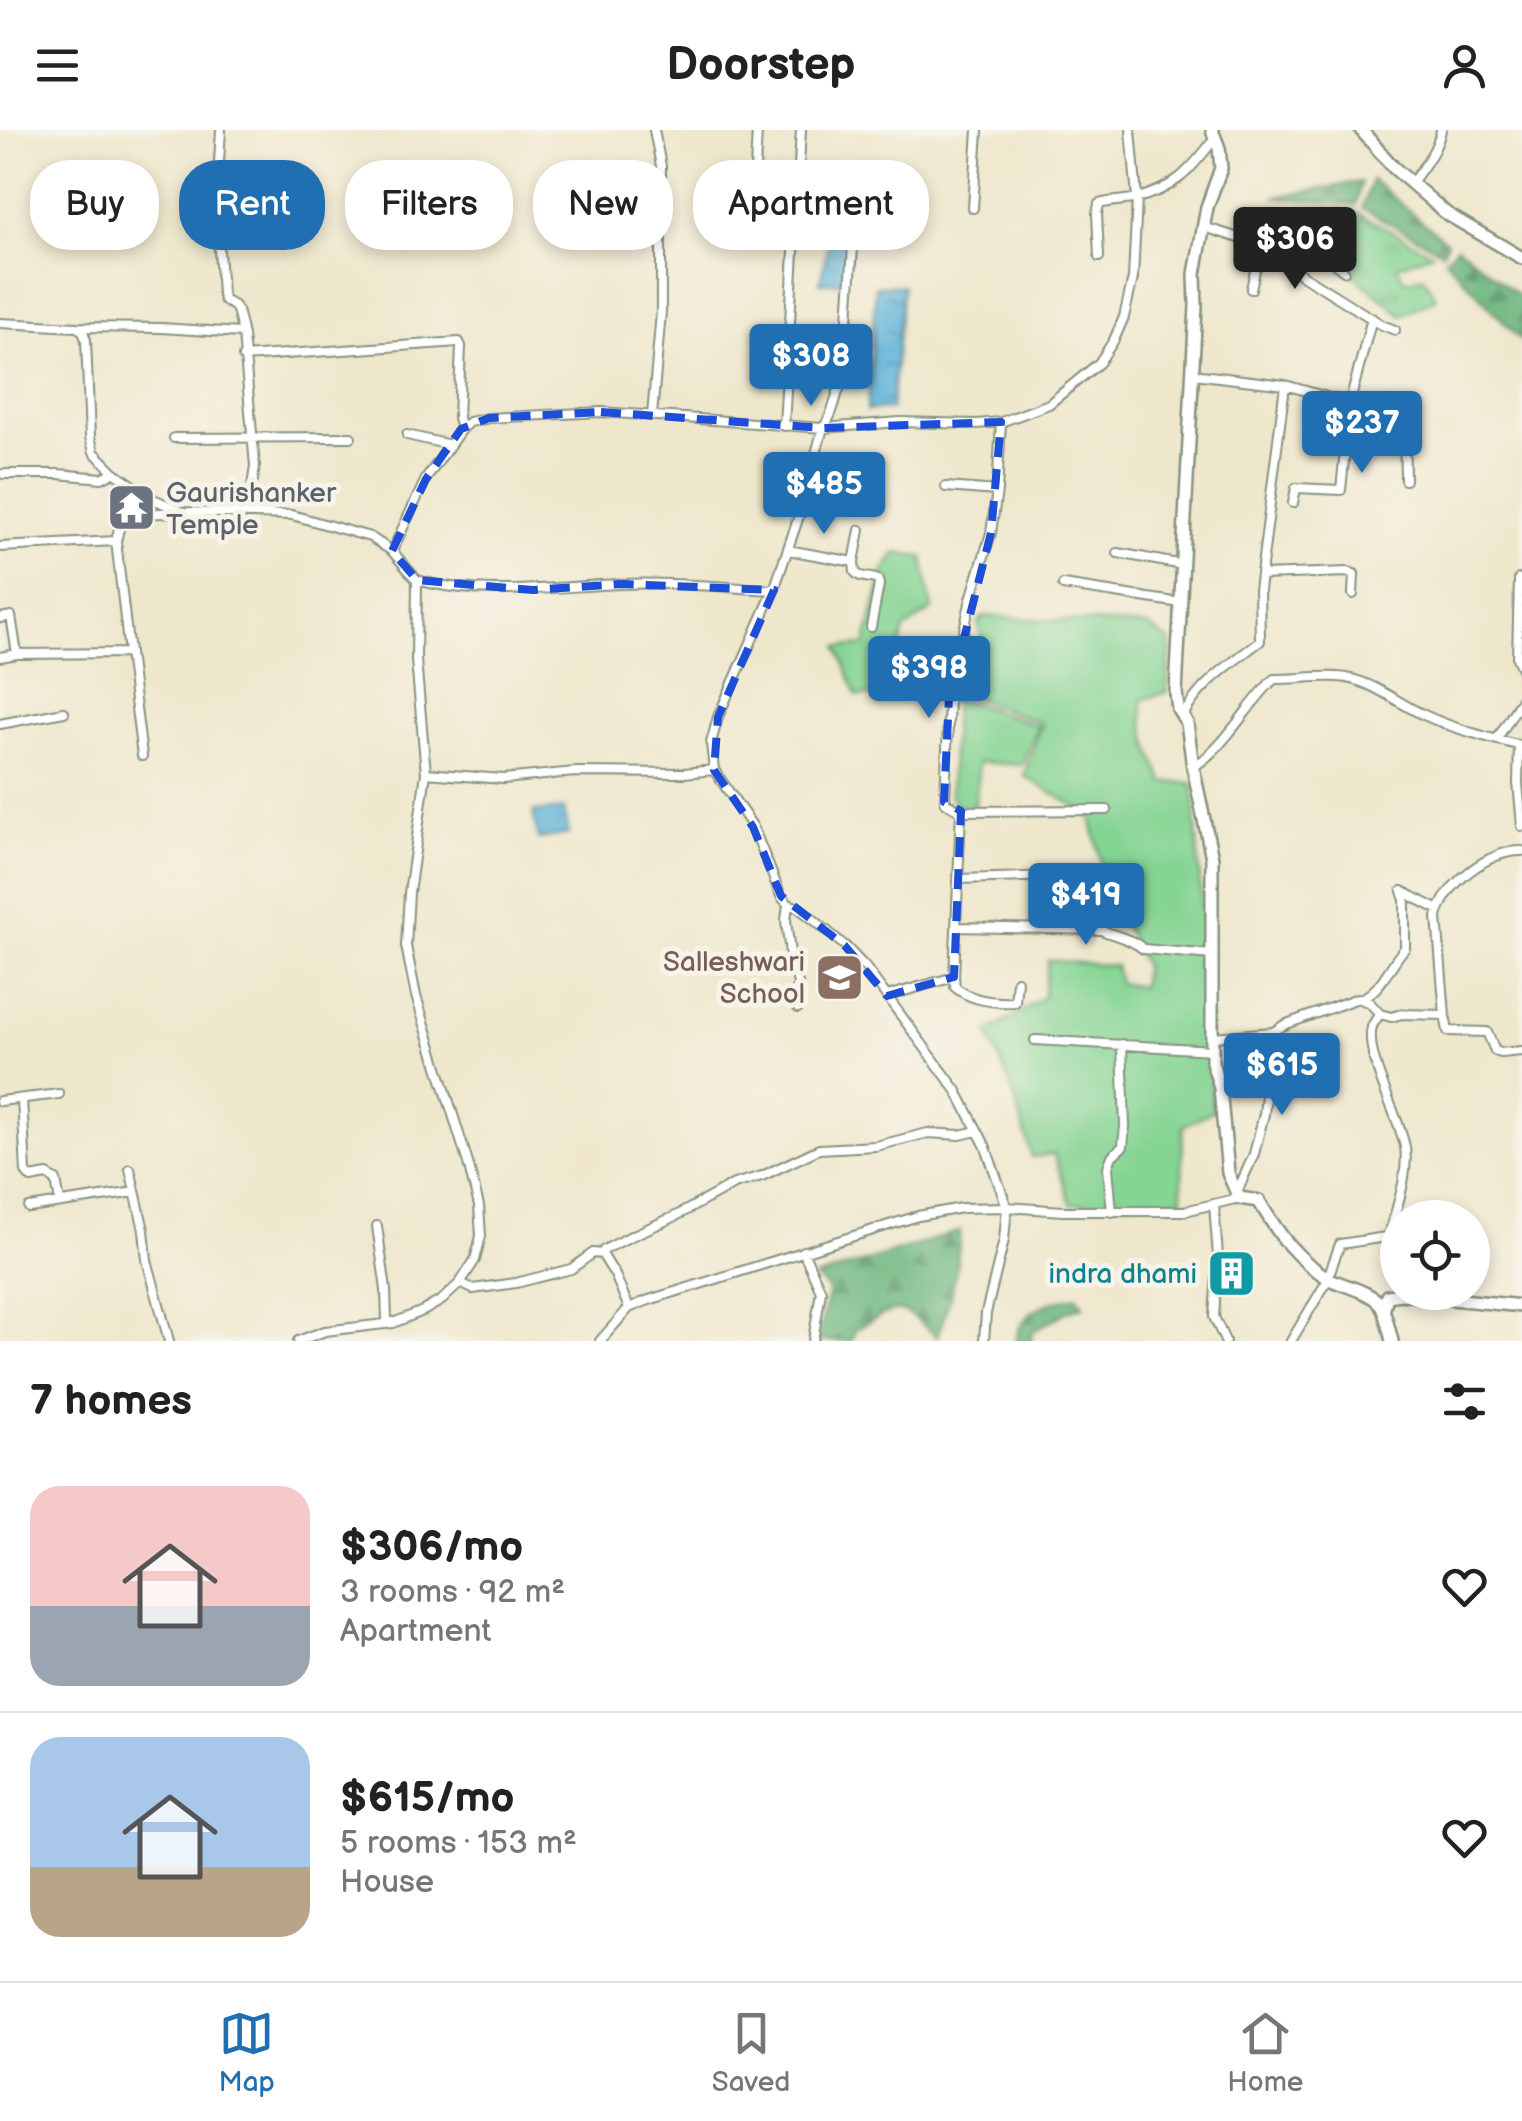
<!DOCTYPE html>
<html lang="en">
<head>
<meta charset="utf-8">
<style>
  body { margin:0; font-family:"Balsamiq Sans",sans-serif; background:#f2f2f2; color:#222; height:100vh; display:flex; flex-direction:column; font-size:38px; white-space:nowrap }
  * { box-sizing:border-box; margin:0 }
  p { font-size:32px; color:#767676 }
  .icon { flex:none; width:55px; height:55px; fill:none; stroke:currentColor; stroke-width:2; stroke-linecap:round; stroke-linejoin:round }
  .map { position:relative; height:1211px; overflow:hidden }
  .sheet { display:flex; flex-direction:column; background:#fff; flex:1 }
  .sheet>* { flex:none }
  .hud { position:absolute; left:30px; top:30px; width:1000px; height:90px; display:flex; gap:20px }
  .buttons { position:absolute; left:1380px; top:1070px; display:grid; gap:20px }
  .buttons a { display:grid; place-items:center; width:110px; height:110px; border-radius:50%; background:#fff; box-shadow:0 5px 15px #0003; font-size:50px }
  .price { position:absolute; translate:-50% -85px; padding:0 22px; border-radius:10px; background:#1f6fb2; color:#fff; font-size:32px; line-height:65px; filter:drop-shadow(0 2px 5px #0008) }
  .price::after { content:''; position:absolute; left:50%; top:60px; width:30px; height:22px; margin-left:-15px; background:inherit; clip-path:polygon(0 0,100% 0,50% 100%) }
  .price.on { background:#222; color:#fff }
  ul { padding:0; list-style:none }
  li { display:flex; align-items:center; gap:30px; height:250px; padding:0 30px }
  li+li { border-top:2px solid #e0e0e0 }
  li span { display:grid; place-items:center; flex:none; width:280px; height:200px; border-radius:30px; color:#555 }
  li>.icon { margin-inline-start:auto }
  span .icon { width:120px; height:120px; fill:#fffc; stroke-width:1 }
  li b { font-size:42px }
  h2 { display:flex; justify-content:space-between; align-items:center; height:120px; padding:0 30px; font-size:42px }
  .chip { padding:0 35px; border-radius:40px; background:#fff; box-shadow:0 5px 15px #0003; font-size:35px; line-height:90px }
  .chip.on { background:#1f6fb2; color:#fff }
  header { display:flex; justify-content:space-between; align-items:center; height:130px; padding:0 30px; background:#fff; font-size:45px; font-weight:700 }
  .tab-bar { display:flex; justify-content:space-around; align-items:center; height:140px; border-top:2px solid #e0e0e0; background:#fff; font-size:28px; color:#767676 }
  .tab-bar a { display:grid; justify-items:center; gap:5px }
  .tab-bar .on { color:#1f6fb2 }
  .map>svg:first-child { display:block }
  .grass { fill:#84d493; stroke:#528864; stroke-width:2.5 }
  .forest { fill:url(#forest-firs); stroke:#457a58; stroke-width:2.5 }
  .park { fill:url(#park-tufts); stroke:#528864; stroke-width:2.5 }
  .water { fill:url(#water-ripples); stroke:#3e7886; stroke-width:2.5 }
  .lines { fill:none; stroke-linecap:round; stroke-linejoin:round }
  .street-casing { stroke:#879280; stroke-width:12 }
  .secondary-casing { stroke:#879280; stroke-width:16 }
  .street { stroke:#fff; stroke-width:8 }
  .secondary { stroke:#fff; stroke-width:11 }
  .marked { fill:none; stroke:#1d4ed8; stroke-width:8; stroke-dasharray:20 12; stroke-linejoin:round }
  .labels { text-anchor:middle; stroke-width:10; stroke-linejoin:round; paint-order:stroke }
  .worship-label { font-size:28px; fill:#5b616d; stroke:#f7f3e8; text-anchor:start }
  .education-label { font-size:28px; fill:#785e54; stroke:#f7f3e8; text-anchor:end }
  .culture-label { font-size:28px; fill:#0d838f; stroke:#f7f3e8; text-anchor:end }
</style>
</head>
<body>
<header><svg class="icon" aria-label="menu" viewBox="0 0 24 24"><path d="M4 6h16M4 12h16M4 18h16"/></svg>Doorstep<svg class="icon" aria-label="person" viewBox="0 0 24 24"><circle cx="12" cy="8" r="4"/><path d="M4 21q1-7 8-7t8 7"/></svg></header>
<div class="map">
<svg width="1522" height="1211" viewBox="0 0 1522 1211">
  <defs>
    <pattern id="forest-firs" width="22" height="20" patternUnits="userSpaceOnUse" patternTransform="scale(2.5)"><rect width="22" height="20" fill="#6bb67d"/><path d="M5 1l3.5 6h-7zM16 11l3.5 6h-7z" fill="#579567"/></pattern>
    <pattern id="park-tufts" width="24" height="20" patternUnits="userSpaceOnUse" patternTransform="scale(2.5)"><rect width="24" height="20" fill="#84d493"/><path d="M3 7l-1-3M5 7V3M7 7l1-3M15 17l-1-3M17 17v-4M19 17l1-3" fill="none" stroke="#6bad79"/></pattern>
    <pattern id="water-ripples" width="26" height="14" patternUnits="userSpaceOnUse" patternTransform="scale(2.5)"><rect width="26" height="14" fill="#5db2d9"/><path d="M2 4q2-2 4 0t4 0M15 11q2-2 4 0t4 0" fill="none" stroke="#4c92b1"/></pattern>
  </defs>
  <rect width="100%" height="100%" fill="#f7f3e8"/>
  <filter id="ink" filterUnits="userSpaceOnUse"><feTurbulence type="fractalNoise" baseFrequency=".01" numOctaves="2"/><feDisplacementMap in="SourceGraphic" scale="20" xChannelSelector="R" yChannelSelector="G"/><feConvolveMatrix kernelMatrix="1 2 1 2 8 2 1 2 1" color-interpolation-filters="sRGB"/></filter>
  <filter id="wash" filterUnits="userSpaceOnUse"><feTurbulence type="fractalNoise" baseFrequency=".0048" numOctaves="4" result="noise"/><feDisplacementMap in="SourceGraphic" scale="40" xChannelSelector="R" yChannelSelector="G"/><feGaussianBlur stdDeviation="2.25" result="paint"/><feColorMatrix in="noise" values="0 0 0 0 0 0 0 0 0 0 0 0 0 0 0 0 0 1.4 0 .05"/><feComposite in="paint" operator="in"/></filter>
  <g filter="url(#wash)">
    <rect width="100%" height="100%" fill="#efe7cc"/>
    <path class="grass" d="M 896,423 L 923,427 L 932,480 L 904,499 L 899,520 L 947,531 L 947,564 L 857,566 L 838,517 L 865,515 L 884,441 Z
      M 984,486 L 1148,496 L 1171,512 L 1167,562 L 1142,570 C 1143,603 1151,623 1164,652 L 1193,653 L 1208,863 L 1212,981 L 1183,996 L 1182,1070 L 1071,1074 L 1054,1024 L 1032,1027 L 1012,959 L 988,903 L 1043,867 L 1048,830 L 1115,836 L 1119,853 L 1141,857 L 1144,836 L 1123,793 L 1135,741 L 1103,743 L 1091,686 L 1024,646 L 1041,593 L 975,568 L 957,558 L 963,530 L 978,528 L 983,513 L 978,493 Z
      M 954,569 L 976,574 L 1038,596 L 1022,635 L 979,632 L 975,675 L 957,677 L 950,664 Z"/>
    <path class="forest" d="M 1372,50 L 1447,112 L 1443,122 L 1362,78 Z
      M 1361,52 L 1356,75 L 1274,67 Z
      M 1457,116 L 1522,168 L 1522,211 L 1445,129 Z
      M 960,1101 C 958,1142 951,1169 937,1207 C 898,1172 901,1174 855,1200 L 852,1211 L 818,1211 L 829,1159 L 815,1148 Z
      M 1077,1166 L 1083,1176 L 1066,1182 L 1032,1202 L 1032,1211 L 1015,1211 C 1023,1178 1047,1173 1077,1166 Z"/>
    <path class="park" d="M 1315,78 L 1356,82 L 1432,123 L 1397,136 L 1405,151 L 1423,146 L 1436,168 L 1402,185 L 1307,107 Z"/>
    <path class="water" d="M 827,50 L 881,55 L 874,105 L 822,101 Z
      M 769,68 L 792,74 L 790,89 L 768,87 Z
      M 828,112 L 851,112 L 844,152 L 820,153 Z
      M 903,155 L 891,279 L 867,280 L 876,156 Z
      M 564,679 L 569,704 L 538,709 L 533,682 Z"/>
  </g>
  <g filter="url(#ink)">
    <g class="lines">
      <defs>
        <path id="street" d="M 221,0 L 216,79 L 222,163 L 224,170 L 234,176 L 237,180 L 243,205 L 255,336 L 248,384
          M 755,40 L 757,0
          M 1411,54 C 1423,37 1437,21 1441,0
          M 973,78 L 978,0
          M 1204,97 L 1264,116 L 1267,123 L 1382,195 L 1395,200
          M 853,117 L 844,247 C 835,264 835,283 823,298 L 798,389 L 774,460 L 718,587 L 711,613 L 714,640 L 753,697 L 781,766 L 788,774 L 799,778 L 813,789 L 845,816 L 865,837 L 957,961 L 985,1015 L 1007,1077 L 1004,1110 L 986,1183 L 984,1211
          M 1099,127 L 1097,84 L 1099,74 C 1110,71 1121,71 1132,69 C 1173,61 1191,40 1215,8
          M 1251,159 L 1257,131 L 1271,98 L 1273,95 L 1280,92 L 1344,141
          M 0,193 L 77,197 L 83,201 L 86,210 L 90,307 L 94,322 L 114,342 L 151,368 L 183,382 L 292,385 L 370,407 L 392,421 L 417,450 L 416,530 L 426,643 L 409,763 L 406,816 L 416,866 L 468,1033 L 479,1076 L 481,1106 L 475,1130 L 460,1153 L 442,1170 L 423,1181 L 393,1193 L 325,1201 L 298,1211
          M 77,197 L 161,198 L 241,203
          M 243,227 L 459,212 L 461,216 L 458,288 L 461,299
          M 1285,255 L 1404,289 L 1405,350
          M 652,286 L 661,182 L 661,36 L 654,0
          M 784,296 L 801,0
          M 407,305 L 450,315
          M 174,308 L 351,307
          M 3,344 L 58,344 L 102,348 L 114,342
          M 946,357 L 997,361
          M 775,365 L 804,368
          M 1293,373 L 1296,358 L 1341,360 L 1350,272 L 1372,188
          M 860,400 L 854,432 L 855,442 C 860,449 870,446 878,450 L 879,455 L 871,497
          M 0,417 L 116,411 L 119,399 L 126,388 L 144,384 L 179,382
          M 788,420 L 854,432
          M 392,421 L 426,349 L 461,299 L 469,292 L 489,288 L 601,282 L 823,298 L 900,292 L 976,294 L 1001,292 L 1049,274 L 1099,233 L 1114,210 L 1124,187 L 1133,148 L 1137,68 L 1131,0
          M 1118,423 L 1183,435
          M 1261,445 L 1348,442 L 1354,444 L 1353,464
          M 1519,449 L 1517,528 L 1522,539
          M 417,450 C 482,468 552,457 618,454 C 670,452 723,457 774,460
          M 1063,455 L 1181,473
          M 0,488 L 11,486 L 17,524
          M 129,523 L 142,626
          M 0,527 L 17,524 L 129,523 L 116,411
          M 1183,586 C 1200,553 1232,533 1260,511 L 1259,460 L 1285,255 L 1193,244
          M 0,594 L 64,582
          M 1497,609 L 1522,569
          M 1519,615 L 1518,653 L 1522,696
          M 1193,637 C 1225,618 1246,576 1274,549 C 1295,549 1317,546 1338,547 C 1371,549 1395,572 1424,585 C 1454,599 1489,608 1522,616
          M 426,643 L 503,649 L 575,642 L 684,643 L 714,640
          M 961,681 L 1107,680
          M 958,749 L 1127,744
          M 788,774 L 786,790 L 790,824 L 798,853 L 796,863 L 798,878
          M 956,797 L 1101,800 C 1115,806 1133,809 1143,819 L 1212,825
          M 954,847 L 955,857 C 970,870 994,873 1015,872 L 1017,851
          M 887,866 L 954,847 L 961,681 L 945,672 L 949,567 L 971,469 L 991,403 L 997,361 L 1001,292
          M 1360,869 C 1382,861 1389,835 1405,818 L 1405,770 L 1402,761 L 1439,780
          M 1445,885 L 1437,787 C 1445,754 1487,721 1522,721
          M 1213,907 L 1273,902 L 1284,895 L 1358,868 L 1370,873 L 1380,884 L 1391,887 L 1402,884 L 1445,885 L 1448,901 L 1487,902 L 1495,921 L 1500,923 L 1522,921
          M 1035,910 L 1213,920
          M 22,969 L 26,1042 L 31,1048 L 47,1045 L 56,1050 L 60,1072
          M 0,971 L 59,964
          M 130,1039 L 144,1100 L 147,1130 L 169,1211
          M 1238,1060 L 1254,1024 L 1264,984 L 1273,902
          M 1214,1075 L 1218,1127 L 1214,1187 L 1225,1211
          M 29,1078 L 135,1062
          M 1112,1082 L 1108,1037 L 1112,1026 L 1123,1016 L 1125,996 L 1122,914
          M 377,1096 L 386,1160 L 387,1190 L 394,1193
          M 803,1121 L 821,1161 L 813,1211
          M 1328,1147 L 1340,1114 L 1386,1107 L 1390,1102 C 1397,1076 1409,1044 1405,1017 C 1399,985 1364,926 1372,897 C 1372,895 1379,885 1380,884
          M 460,1153 L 473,1159 L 516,1153 L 571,1139 L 593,1123 L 602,1124
          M 629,1178 L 615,1145 L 602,1124 L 604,1120 L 629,1107 L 676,1086 L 734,1054 L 762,1046 L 819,1019 L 876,1016 L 928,1003 L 960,1005 L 977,1001
          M 600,1211 L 629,1178 L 649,1170 L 918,1086 L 962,1078 L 1007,1077 L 1063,1081 L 1185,1081 L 1239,1068
          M 1291,1211 L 1329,1148"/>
        <path id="secondary" d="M 1212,0 L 1219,18 L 1221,38 L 1207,77 L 1195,144 L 1196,176 L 1176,563 L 1178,579 L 1187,593 L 1193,637 L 1212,728 L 1212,932 L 1220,958 L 1228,1043 L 1239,1068 L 1259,1071 C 1278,1104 1298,1132 1332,1150 C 1347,1157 1371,1162 1381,1175 C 1384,1179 1390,1203 1392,1211
          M 1361,0 L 1394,38 L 1447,84 L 1522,128
          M 1384,1178 L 1387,1166 L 1401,1164 L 1522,1176"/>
      </defs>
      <use href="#street" class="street-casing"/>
      <use href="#secondary" class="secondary-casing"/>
      <use href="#street" class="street"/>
      <use href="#secondary" class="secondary"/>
    </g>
  </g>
  <path class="marked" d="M 601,282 L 823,298 L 1001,292 L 991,403 L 949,567 L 944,672 L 961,681 L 954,847 L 887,866 L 845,816 L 781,766 L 753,697 L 714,640 L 718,587 L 774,460 L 622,454 L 533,460 L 417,450 L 392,421 L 426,349 L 461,299 L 489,288 Z"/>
  <defs>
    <symbol id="temple-square" viewBox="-11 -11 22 22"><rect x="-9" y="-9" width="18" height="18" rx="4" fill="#6b7280" stroke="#f7f3e8"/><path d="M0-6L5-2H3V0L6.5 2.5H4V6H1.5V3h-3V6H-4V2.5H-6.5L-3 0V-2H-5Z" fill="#fff"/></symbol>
    <symbol id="school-square" viewBox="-11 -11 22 22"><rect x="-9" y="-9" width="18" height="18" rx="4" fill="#8d6e63" stroke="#f7f3e8"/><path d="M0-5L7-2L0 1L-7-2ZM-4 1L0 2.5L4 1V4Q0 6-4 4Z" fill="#fff"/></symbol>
    <symbol id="building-square" viewBox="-11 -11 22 22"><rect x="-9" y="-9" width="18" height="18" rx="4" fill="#0f9aa8" stroke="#f7f3e8"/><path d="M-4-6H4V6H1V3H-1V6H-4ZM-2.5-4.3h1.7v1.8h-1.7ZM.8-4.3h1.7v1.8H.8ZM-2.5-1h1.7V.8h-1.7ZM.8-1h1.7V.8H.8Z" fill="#fff"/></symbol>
  </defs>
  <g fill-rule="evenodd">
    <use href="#temple-square" x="104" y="350" width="55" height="55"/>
    <use href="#school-square" x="812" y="820" width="55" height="55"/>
    <use href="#building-square" x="1204" y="1116" width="55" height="55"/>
  </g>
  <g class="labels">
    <g class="worship-label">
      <text x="166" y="372">Gaurishanker<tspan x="166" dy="32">Temple</tspan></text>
    </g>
    <g class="education-label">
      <text x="805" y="841">Salleshwari<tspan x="805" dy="32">School</tspan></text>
    </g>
    <g class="culture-label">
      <text x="1197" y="1153">indra dhami</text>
    </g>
  </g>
</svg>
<div class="buttons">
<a><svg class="icon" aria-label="locate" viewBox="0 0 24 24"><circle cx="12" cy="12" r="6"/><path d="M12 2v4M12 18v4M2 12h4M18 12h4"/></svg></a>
</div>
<b class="price on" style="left:1295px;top:162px">$306</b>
<b class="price" style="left:811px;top:279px">$308</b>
<b class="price" style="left:1362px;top:346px">$237</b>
<b class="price" style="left:824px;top:407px">$485</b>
<b class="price" style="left:929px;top:591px">$398</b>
<b class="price" style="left:1086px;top:818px">$419</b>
<b class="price" style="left:1282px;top:988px">$615</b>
<div class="hud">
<a class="chip">Buy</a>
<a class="chip on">Rent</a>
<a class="chip">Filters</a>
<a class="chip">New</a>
<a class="chip">Apartment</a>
</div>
</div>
<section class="sheet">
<h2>7 homes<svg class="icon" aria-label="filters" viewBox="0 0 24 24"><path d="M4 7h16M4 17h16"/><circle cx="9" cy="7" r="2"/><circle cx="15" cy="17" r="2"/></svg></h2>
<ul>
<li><span style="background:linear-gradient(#f6c9c9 60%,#9aa5b1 0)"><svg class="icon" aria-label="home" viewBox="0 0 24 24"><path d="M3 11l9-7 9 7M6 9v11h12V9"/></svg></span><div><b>$306/mo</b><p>3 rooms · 92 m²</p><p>Apartment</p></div><svg class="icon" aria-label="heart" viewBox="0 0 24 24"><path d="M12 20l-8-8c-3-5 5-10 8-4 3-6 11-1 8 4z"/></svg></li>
<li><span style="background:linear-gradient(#a9c7e8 65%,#b9a48a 0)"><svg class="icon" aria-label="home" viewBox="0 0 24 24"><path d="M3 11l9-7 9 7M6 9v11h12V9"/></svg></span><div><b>$615/mo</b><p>5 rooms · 153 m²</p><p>House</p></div><svg class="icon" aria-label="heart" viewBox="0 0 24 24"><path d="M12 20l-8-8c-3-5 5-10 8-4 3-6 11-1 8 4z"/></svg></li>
</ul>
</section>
<nav class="tab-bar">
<a class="on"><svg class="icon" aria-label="map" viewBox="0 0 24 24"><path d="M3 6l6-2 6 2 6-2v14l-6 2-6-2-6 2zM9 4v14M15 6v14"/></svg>Map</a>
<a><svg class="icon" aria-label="saved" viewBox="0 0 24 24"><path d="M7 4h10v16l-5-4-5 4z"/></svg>Saved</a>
<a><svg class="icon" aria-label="home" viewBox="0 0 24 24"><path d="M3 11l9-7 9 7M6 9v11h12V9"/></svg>Home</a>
</nav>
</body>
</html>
